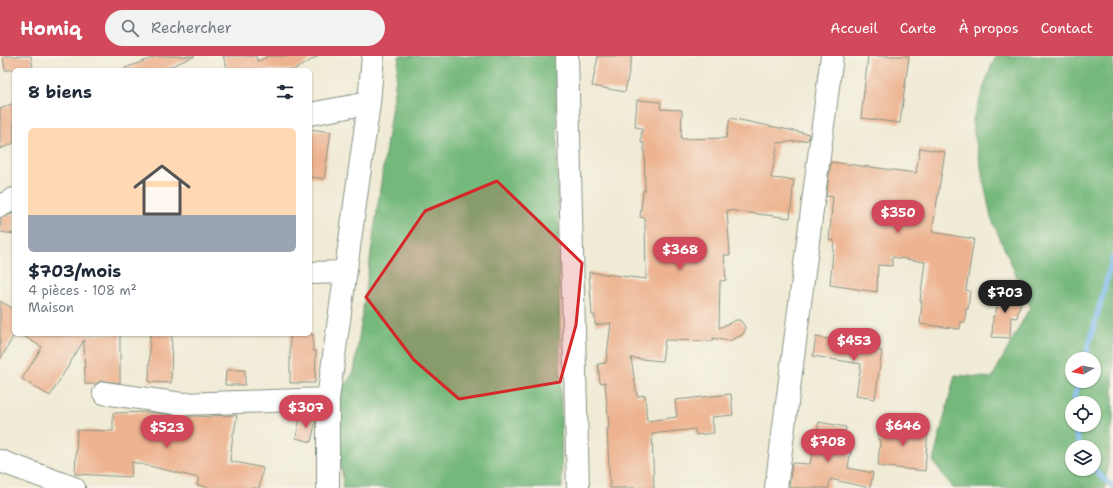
<!DOCTYPE html>
<html lang="fr">
<head>
<meta charset="utf-8">
<style>
  body { margin:0; font-family:"Shantell Sans",sans-serif; background:#f2f2f3; color:#1f2937; height:100vh; display:flex; flex-direction:column; font-size:15px; white-space:nowrap }
  * { box-sizing:border-box; margin:0 }
  p { font-size:13px; color:#747a83 }
  .icon { flex:none; width:22px; height:22px; fill:none; stroke:currentColor; stroke-width:2; stroke-linecap:round; stroke-linejoin:round }
  .map { position:relative; flex:1; overflow:hidden }
  .side { position:absolute; left:12px; top:12px; width:300px; height:268px; display:flex; flex-direction:column; background:#fff; border-radius:6px; box-shadow:0 1px 3px #0004 }
  .side>* { flex:none }
  .needle { width:26px; rotate:261deg }
  .buttons { position:absolute; left:1065px; top:296px; display:grid; gap:8px }
  .buttons a { display:grid; place-items:center; width:36px; height:36px; border-radius:50%; background:#fff; box-shadow:0 1px 3px #0004; font-size:20px }
  .price { position:absolute; translate:-50% -34px; padding:0 9px; border-radius:14px; background:#d1495b; color:#fff; font-size:13px; line-height:26px; filter:drop-shadow(0 1px 2px #0008) }
  .price::after { content:''; position:absolute; left:50%; top:24px; width:12px; height:9px; margin-left:-6px; background:inherit; clip-path:polygon(0 0,100% 0,50% 100%) }
  .price.on { background:#222; color:#fff }
  ul { padding:0; list-style:none }
  li { display:grid; align-content:center; gap:8px; height:212px; padding:0 16px }
  li+li { border-top:1px solid #e0e1e3 }
  li span { display:grid; place-items:center; height:124px; border-radius:6px; color:#555 }
  li>.icon { margin-inline-start:auto }
  span .icon { width:72px; height:72px; fill:#fffc; stroke-width:1 }
  li b { font-size:17px }
  h2 { display:flex; justify-content:space-between; align-items:center; height:48px; padding:0 16px; font-size:17px }
  header { display:flex; align-items:center; gap:24px; box-sizing:border-box; height:56px; padding:0 20px; background:#d1495b; color:#fff }
  header strong { font-size:19px }
  nav { display:flex; gap:22px; margin-inline-start:auto; font-size:14px }
  .search { width:280px; height:36px; background:#f2f2f3; display:flex; align-items:center; gap:10px; box-sizing:border-box; padding:0 14px; border-radius:22px; color:#747a83; font-size:15px }
  .map>svg:first-child { display:block }
  .forest { fill:#74b87c; stroke:#4a7a58; fill-rule:evenodd }
  .lines { fill:none; stroke-linecap:round; stroke-linejoin:round }
  .stream { stroke:#7abaee; stroke-width:5.5 }
  .building { fill:#edb28f }
  .minor-casing { stroke:#889484; stroke-width:24 }
  .minor { stroke:#fff; stroke-width:22 }
  .marked { fill:#d62828; fill-opacity:0.2; stroke:#d62828; stroke-width:3; stroke-linejoin:round }
</style>
</head>
<body>
<header>
<strong>Homiq</strong>
<div class="search"><svg class="icon" aria-label="search" viewBox="0 0 24 24"><circle cx="10" cy="10" r="6"/><path d="M15 15l6 6"/></svg>Rechercher</div>
<nav><a>Accueil</a><a>Carte</a><a>À propos</a><a>Contact</a></nav>
</header>
<div class="map">
<svg width="1113" height="432" viewBox="0 0 1113 432">
  <rect width="100%" height="100%" fill="#f7f3e8"/>
  <filter id="ink" filterUnits="userSpaceOnUse"><feTurbulence type="fractalNoise" baseFrequency=".025" numOctaves="2"/><feDisplacementMap in="SourceGraphic" scale="8" xChannelSelector="R" yChannelSelector="G"/><feConvolveMatrix kernelMatrix="1 2 1 2 8 2 1 2 1" color-interpolation-filters="sRGB"/></filter>
  <filter id="wash" filterUnits="userSpaceOnUse"><feTurbulence type="fractalNoise" baseFrequency=".012" numOctaves="4" result="noise"/><feDisplacementMap in="SourceGraphic" scale="16" xChannelSelector="R" yChannelSelector="G"/><feGaussianBlur stdDeviation="0.9" result="paint"/><feColorMatrix in="noise" values="0 0 0 0 0 0 0 0 0 0 0 0 0 0 0 0 0 1.4 0 .05"/><feComposite in="paint" operator="in"/></filter>
  <g filter="url(#wash)">
    <rect width="100%" height="100%" fill="#f0ebd5"/>
    <path class="forest" d="M 399,0 L 556,0 L 562,432 L 342,432 L 343,423 L 333,363 L 334,344 L 354,316 Z
      M 996,0 L 1113,0 L 1113,363 L 1105,432 L 953,432 L 933,405 L 955,319 L 992,322 L 1030,251 L 991,162 L 972,66 L 991,11 ZM 1072,303 L 1094,303 L 1094,325 L 1072,325 ZM 1072,347 L 1094,347 L 1094,369 L 1072,369 ZM 1072,391 L 1094,391 L 1094,413 L 1072,413 Z"/>
    <g class="lines">
      <path class="stream" d="M 1085,303 L 1113,201
        M 1073,347 L 1079,325
        M 1072,352 L 1070,359 L 1072,365
        M 1073,369 L 1080,391
        M 1093,413 L 1113,431"/>
    </g>
    <g id="blocks">
      <path class="building" d="M 3,0 L 31,0 L 33,14 L 5,14 Z
        M 158,0 L 195,0 L 162,14 L 125,14 L 125,12 Z
        M 223,0 L 256,0 L 257,5 L 266,2 L 266,0 L 318,0 L 294,14 L 228,14 Z
        M 598,0 L 632,0 L 625,36 L 592,30 Z
        M 868,0 L 909,0 L 900,67 L 861,62 Z
        M 637,44 L 661,46 L 660,53 L 682,54 L 681,83 L 726,82 L 730,62 L 809,78 L 808,84 L 778,87 L 771,122 L 794,124 L 790,162 L 727,154 L 730,199 L 724,199 L 726,224 L 720,225 L 719,272 L 736,264 L 740,264 L 745,271 L 745,275 L 742,279 L 729,285 L 713,282 L 713,285 L 665,284 L 662,305 L 631,302 L 637,340 L 645,339 L 647,365 L 677,361 L 675,344 L 731,338 L 733,359 L 712,361 L 714,377 L 696,379 L 695,373 L 652,378 L 654,432 L 610,432 L 607,372 L 609,372 L 605,326 L 600,327 L 598,308 L 606,307 L 611,267 L 595,269 L 595,259 L 592,259 L 589,216 L 646,223 L 645,162 L 640,161 L 643,134 L 645,135 L 644,87 L 641,87 L 642,72 L 635,71 Z
        M 14,47 L 14,87 L 0,93 L 0,53 Z
        M 310,73 L 331,76 L 324,123 L 310,121 Z
        M 920,92 L 945,96 L 932,176 L 974,183 L 966,234 L 970,235 L 968,253 L 966,253 L 965,266 L 961,266 L 960,273 L 920,268 L 922,246 L 920,245 L 925,206 L 892,201 L 892,210 L 878,209 L 877,236 L 830,229 L 834,184 L 829,184 L 833,141 L 826,140 L 831,106 L 916,117 Z
        M 14,157 L 14,178 L 0,176 L 1,162 Z
        M 1000,235 L 1022,240 L 1017,262 L 1011,261 L 1010,282 L 992,281 L 993,260 L 995,260 Z
        M 0,245 L 14,253 L 14,279 L 0,304 Z
        M 20,278 L 88,278 L 87,279 L 120,278 L 120,327 L 105,325 L 100,325 L 96,328 L 85,328 L 84,284 L 50,340 L 22,323 L 42,291 Z
        M 150,278 L 172,278 L 171,327 L 149,326 Z
        M 290,278 L 313,278 L 313,295 L 316,295 L 315,327 L 290,327 Z
        M 816,281 L 851,287 L 851,291 L 882,295 L 875,343 L 856,340 L 861,308 L 813,300 Z
        M 226,314 L 245,314 L 245,329 L 225,329 Z
        M 149,356 L 180,360 L 199,360 L 210,361 L 210,360 L 237,359 L 234,377 L 233,377 L 230,405 L 263,412 L 259,432 L 211,432 L 197,429 L 199,422 L 132,406 L 131,421 L 75,418 L 77,374 L 113,375 L 113,357 Z
        M 300,361 L 316,364 L 311,386 L 296,382 Z
        M 819,366 L 846,371 L 842,392 L 851,393 L 848,412 L 873,417 L 870,432 L 830,423 L 829,432 L 789,432 L 792,407 L 810,408 Z
        M 879,368 L 928,373 L 925,415 L 878,410 L 880,384 L 878,384 Z"/>
    </g>
  </g>
  <g filter="url(#ink)">
    <use href="#blocks" fill-opacity="0" stroke="#889484" stroke-width="1"/>
    <g class="lines">
      <defs>
        <path id="minor" d="M 567,0 L 578,432
          M 310,58 L 369,47
          M 0,150 L 14,143
          M 310,217 L 345,216
          M 104,337 L 182,348 L 328,343
          M 0,405 L 74,432
          M 328,432 L 328,343 L 369,47 L 373,0
          M 776,432 L 832,0"/>
      </defs>
      <use href="#minor" class="minor-casing"/>
      <use href="#minor" class="minor"/>
    </g>
  </g>
  <path class="marked" d="M 497,125 L 582,207 L 576,269 L 560,326 L 459,343 L 414,304 L 366,241 L 425,155 Z"/>
</svg>
<div class="buttons">
<a><svg class="needle" viewBox="-14 -14 28 28"><path d="M0-13l5 13h-10z" fill="#e53935"/><path d="M0 13l5-13h-10z" fill="#747a83"/></svg></a>
<a><svg class="icon" aria-label="locate" viewBox="0 0 24 24"><circle cx="12" cy="12" r="6"/><path d="M12 2v4M12 18v4M2 12h4M18 12h4"/></svg></a>
<a><svg class="icon" aria-label="layers" viewBox="0 0 24 24"><path d="M12 4l9 5-9 5-9-5zM3 14l9 5 9-5"/></svg></a>
</div>
<b class="price" style="left:898px;top:178px">$350</b>
<b class="price" style="left:680px;top:215px">$368</b>
<b class="price on" style="left:1005px;top:258px">$703</b>
<b class="price" style="left:854px;top:306px">$453</b>
<b class="price" style="left:306px;top:373px">$307</b>
<b class="price" style="left:903px;top:391px">$646</b>
<b class="price" style="left:167px;top:393px">$523</b>
<b class="price" style="left:828px;top:407px">$708</b>
<section class="side">
<h2>8 biens<svg class="icon" aria-label="filters" viewBox="0 0 24 24"><path d="M4 7h16M4 17h16"/><circle cx="9" cy="7" r="2"/><circle cx="15" cy="17" r="2"/></svg></h2>
<ul>
<li><span style="background:linear-gradient(#ffd9b3 70%,#9aa5b1 0)"><svg class="icon" aria-label="home" viewBox="0 0 24 24"><path d="M3 11l9-7 9 7M6 9v11h12V9"/></svg></span><div><b>$703/mois</b><p>4 pièces · 108 m²</p><p>Maison</p></div></li>
</ul>
</section>
</div>
</body>
</html>
